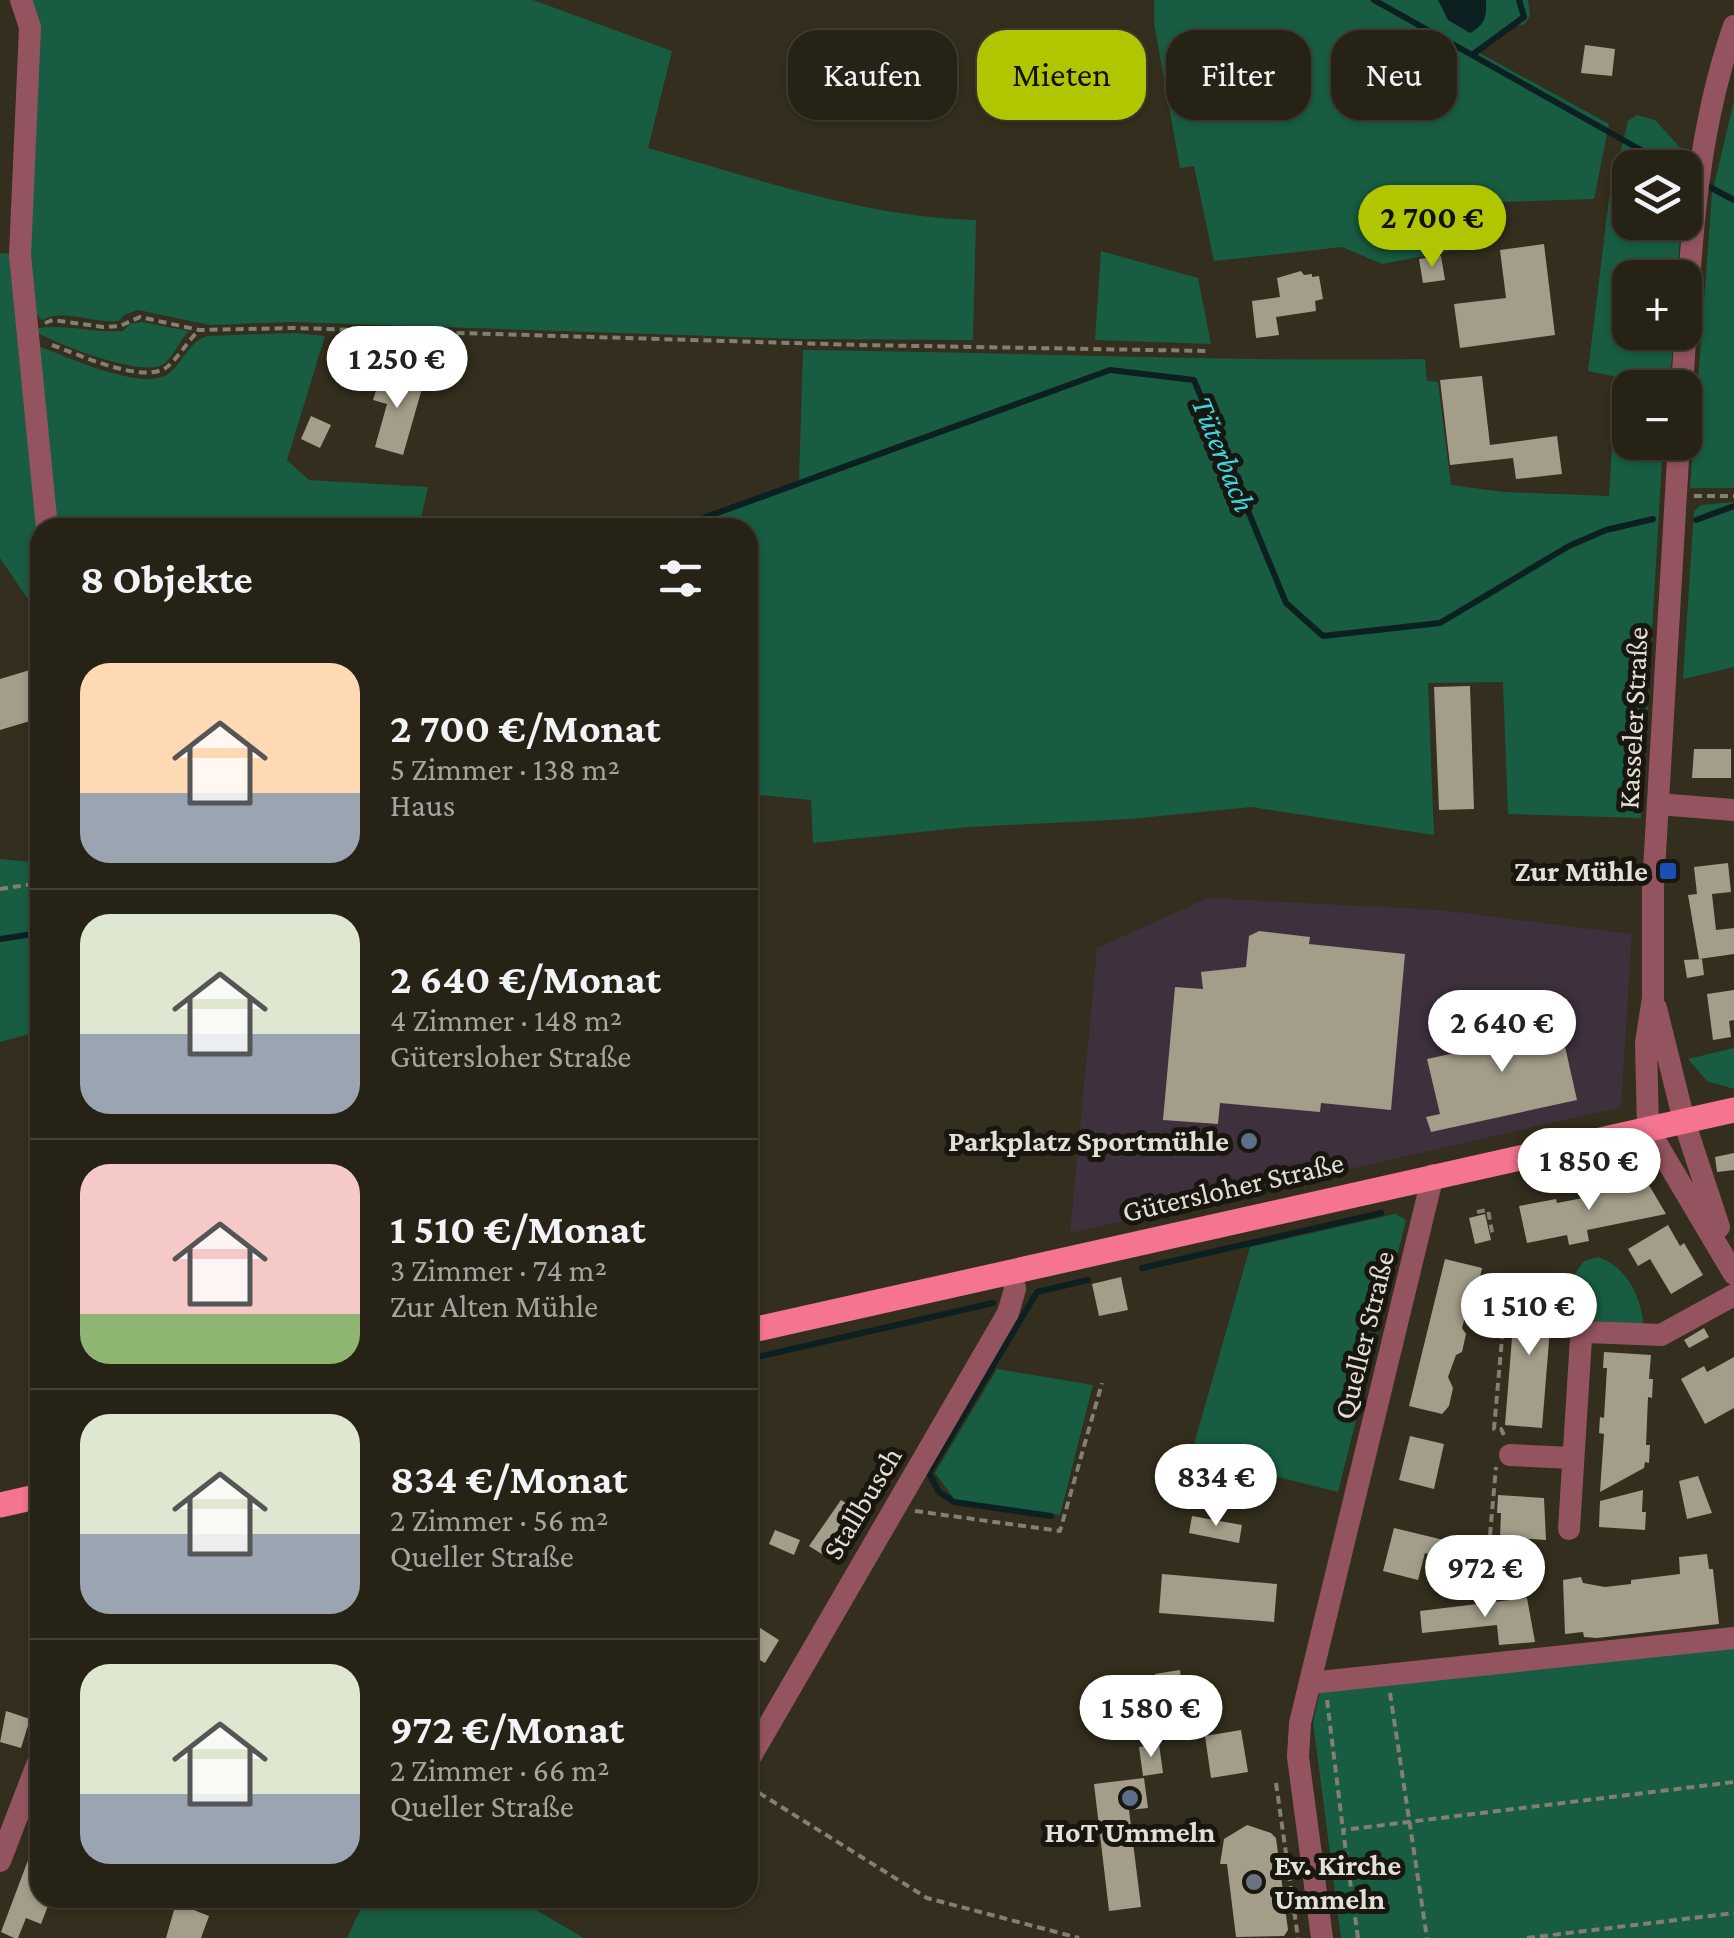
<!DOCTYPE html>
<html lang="de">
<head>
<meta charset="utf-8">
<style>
  body { margin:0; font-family:"Crimson Pro",serif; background:#2e2a1f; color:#f1f3f6; height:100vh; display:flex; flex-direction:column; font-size:38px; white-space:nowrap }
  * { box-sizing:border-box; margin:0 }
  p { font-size:32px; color:#a4a4a1 }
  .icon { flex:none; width:55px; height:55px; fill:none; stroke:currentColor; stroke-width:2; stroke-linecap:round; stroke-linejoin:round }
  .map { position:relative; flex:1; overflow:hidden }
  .sheet { position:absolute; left:30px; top:518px; width:728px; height:1390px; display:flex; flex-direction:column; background:#262216; border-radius:30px; box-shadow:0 2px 8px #0004,0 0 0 2px #423f35 }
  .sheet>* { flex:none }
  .top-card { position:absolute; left:788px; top:30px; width:795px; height:90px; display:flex; gap:20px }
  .buttons { position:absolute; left:1612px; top:150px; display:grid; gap:20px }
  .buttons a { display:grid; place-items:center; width:90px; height:90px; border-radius:20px; background:#262216; box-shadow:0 2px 8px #0004,0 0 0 2px #423f35; font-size:50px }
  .price { position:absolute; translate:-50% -85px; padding:0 22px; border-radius:35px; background:#fff; color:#222; font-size:32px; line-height:65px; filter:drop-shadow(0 2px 5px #0008) }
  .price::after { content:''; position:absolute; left:50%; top:60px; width:30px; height:22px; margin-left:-15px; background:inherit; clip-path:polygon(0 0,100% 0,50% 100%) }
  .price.selected { background:#b1c500; color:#111 }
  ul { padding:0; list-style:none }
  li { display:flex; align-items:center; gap:30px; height:250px; padding:0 50px }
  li+li { border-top:2px solid #423f35 }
  li span { display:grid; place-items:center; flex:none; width:280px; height:200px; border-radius:30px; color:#555 }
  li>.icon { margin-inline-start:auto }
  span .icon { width:120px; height:120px; fill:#fffc; stroke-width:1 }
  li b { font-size:42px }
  h2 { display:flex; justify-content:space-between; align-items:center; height:120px; padding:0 50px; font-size:42px }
  .chip { padding:0 35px; border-radius:30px; background:#262216; box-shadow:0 2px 8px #0004,0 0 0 2px #423f35; font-size:35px; line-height:90px }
  .chip.selected { background:#b1c500; color:#111 }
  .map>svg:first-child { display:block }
  .commercial { fill:#3e303d }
  .green { fill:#185d42 }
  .water { fill:#0c1f21 }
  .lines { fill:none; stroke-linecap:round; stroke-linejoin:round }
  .stream { stroke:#0c1f21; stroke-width:6 }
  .building { fill:#a39d89 }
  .path { stroke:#837f71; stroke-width:4; stroke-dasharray:8 5; stroke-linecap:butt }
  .minor { stroke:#93545f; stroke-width:22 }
  .major { stroke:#f5748f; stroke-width:25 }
  .transit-dot { fill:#1a4fb4; stroke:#18160e; stroke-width:4 }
  .service-dot { fill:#5c6f8a; stroke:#18160e; stroke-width:4 }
  .worship-dot { fill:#6b7280; stroke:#18160e; stroke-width:4 }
  .labels { text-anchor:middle; stroke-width:10; stroke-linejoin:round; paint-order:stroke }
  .street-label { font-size:30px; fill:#e2dfd5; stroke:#18160e }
  .poi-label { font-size:30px; font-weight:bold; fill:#e2dfd5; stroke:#18160e; text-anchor:end }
  .water-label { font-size:32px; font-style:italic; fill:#3ad7e3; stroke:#18160e }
</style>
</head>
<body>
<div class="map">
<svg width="1734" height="1938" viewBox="0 0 1734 1938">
  <rect width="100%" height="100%" fill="#332e1d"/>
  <path class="commercial" d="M 1208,898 L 1441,910 L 1632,934 L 1621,1107 L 1070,1233 L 1097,948 Z"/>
  <path class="green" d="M 30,0 L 533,0 L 672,51 L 648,148 C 755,178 864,217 976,220 L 973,340 L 803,339 L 292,322 L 210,325 L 138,310 L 124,315 L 119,321 C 94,324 64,308 42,320 L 31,308 Z
    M 1154,0 L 1528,0 L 1530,15 L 1525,24 L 1502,29 L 1476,51 L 1609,124 L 1594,199 L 1439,204 L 1450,251 L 1382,264 L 1342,247 L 1214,261 L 1194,166 L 1180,168 L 1154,23 Z
    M 1734,101 L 1734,488 L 1690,488 L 1712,194 Z
    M 1637,115 L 1655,120 L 1686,154 L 1685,167 L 1630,168 L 1630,222 L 1681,223 L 1677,277 L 1630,278 L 1630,332 L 1674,333 L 1671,368 L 1664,380 L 1617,377 L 1588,371 L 1609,199 L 1628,121 Z
    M 1101,251 L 1198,278 L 1211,344 L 1095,340 Z
    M 0,253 L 11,254 L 40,528 L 40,617 L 0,558 Z
    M 142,322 L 189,331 C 180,340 174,355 165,363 C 145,380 58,344 36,332 L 38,328 C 66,324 94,333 123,331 L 130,324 Z
    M 294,333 L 325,336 L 287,460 L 309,480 L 428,487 L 419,527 L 56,527 L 38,346 C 66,356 142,392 168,374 C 184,362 187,343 207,336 Z
    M 803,350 C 1010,352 1217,362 1425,359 L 1427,381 L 1438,382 L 1451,485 L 1504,492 L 1609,496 L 1615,395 L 1630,397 L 1630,442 L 1663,443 L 1641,818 L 1508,814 L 1503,682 L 1428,683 L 1434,835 L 1251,807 L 1130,819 L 969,827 L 813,843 L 811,800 L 748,794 L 748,528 L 675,527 L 799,480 Z
    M 1734,502 L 1734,667 L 1683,679 L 1694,511 L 1701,505 Z
    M 0,859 L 40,863 L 40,1031 L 0,1042 Z
    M 1734,1048 L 1734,1089 L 1707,1081 L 1688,1059 Z
    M 1395,1214 L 1406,1220 L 1338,1492 L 1191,1455 L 1250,1247 Z
    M 1598,1257 C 1627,1267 1640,1295 1644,1325 L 1572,1319 L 1570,1281 L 1584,1261 Z
    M 997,1369 L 1093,1385 L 1060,1515 L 956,1501 L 935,1473 Z
    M 1734,1646 L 1734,1938 L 1341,1938 L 1313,1722 L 1321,1687 Z
    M 366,1898 L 515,1898 L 584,1938 L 347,1938 Z"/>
  <path class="water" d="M 1438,0 L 1486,0 C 1487,16 1485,25 1470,33 L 1448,20 Z"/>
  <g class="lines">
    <path class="stream" d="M 1374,0 L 1673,168
      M 1472,55 L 1524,17 L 1519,0
      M 1704,184 L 1734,200
      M 1696,520 L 1734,506
      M 676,528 L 1110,370 L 1194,380 L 1286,603 L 1323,636 L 1440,623 L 1569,546 L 1606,530 L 1653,519
      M 0,939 L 40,933
      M 1142,1268 L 1381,1213
      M 748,1359 L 993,1303
      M 1051,1516 L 954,1502 L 939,1492 L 929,1473 L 1037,1292 L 1088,1280"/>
  </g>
  <path class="building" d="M 1585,45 L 1615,49 L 1612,76 L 1581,73 Z
    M 1544,244 L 1555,335 L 1460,348 L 1454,304 L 1506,298 L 1500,250 Z
    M 1441,256 L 1445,280 L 1423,283 L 1419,259 Z
    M 1301,271 L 1304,275 L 1312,274 L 1312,277 L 1319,276 L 1323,299 L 1315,301 L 1316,311 L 1276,317 L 1279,335 L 1256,338 L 1252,301 L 1280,297 L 1277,278 Z
    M 382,372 L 423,385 L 403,455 L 375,447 L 387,404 L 373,400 Z
    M 1482,376 L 1490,445 L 1557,436 L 1562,474 L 1516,479 L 1513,458 L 1450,465 L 1440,380 Z
    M 311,416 L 331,425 L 320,448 L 301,439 Z
    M 30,670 L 40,693 L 40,718 L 0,730 L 0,679 Z
    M 1470,686 L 1474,809 L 1439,810 L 1434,687 Z
    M 1694,749 L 1731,749 L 1731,778 L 1692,778 Z
    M 1728,863 L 1731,892 L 1712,894 L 1716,930 L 1734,928 L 1734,954 L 1699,959 L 1688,895 L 1697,894 L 1694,867 Z
    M 1259,931 L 1310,937 L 1309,944 L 1405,954 L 1391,1110 L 1321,1103 L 1320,1112 L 1220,1103 L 1218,1124 L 1163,1120 L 1175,987 L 1203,989 L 1201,972 L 1246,967 L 1249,936 Z
    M 1702,959 L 1704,975 L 1687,978 L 1684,960 Z
    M 1734,990 L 1734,1020 L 1729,1021 L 1731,1037 L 1713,1040 L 1707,994 Z
    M 1558,1015 L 1577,1100 L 1431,1132 L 1426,1117 L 1440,1114 L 1427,1059 L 1469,1050 L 1465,1036 Z
    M 1734,1153 L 1734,1170 L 1717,1172 L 1715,1157 Z
    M 1646,1180 L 1666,1214 L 1587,1230 L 1589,1241 L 1569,1245 L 1567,1235 L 1527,1243 L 1519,1206 L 1556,1199 L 1557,1203 L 1588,1197 L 1587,1192 Z
    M 1485,1214 L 1491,1240 L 1475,1244 L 1469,1218 Z
    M 1668,1225 L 1680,1246 L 1684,1243 L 1703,1275 L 1671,1294 L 1650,1259 L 1638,1266 L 1628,1249 Z
    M 1445,1259 L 1482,1268 L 1474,1304 L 1469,1303 L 1462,1328 L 1466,1334 L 1462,1352 L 1456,1355 L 1448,1377 L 1453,1388 L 1449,1406 L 1442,1414 L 1409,1406 Z
    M 1121,1277 L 1128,1310 L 1099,1316 L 1092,1284 Z
    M 1516,1288 L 1553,1291 L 1542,1428 L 1505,1425 Z
    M 1704,1328 L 1709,1337 L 1689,1348 L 1684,1340 Z
    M 1604,1352 L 1651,1355 L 1649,1379 L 1653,1379 L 1652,1398 L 1648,1397 L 1646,1445 L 1650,1445 L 1649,1463 L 1645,1462 L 1644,1468 L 1600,1492 L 1604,1434 L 1599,1433 L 1600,1417 L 1604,1418 L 1607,1368 L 1603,1368 Z
    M 1734,1357 L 1734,1408 L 1705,1424 L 1681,1379 L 1704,1366 L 1707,1372 Z
    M 1410,1436 L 1444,1444 L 1434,1489 L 1399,1480 Z
    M 1698,1476 L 1712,1513 L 1687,1519 L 1679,1481 Z
    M 1643,1490 L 1642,1512 L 1646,1512 L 1645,1530 L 1599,1527 L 1600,1501 Z
    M 1498,1495 L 1544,1498 L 1546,1540 L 1500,1537 L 1501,1513 L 1497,1513 Z
    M 841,1500 L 864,1514 L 847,1541 L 840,1537 L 828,1558 L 809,1546 Z
    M 1192,1516 L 1242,1525 L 1239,1543 L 1189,1533 Z
    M 1394,1528 L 1473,1547 L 1469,1562 L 1480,1564 L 1478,1594 L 1456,1589 L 1457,1561 L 1425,1553 L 1418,1580 L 1383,1571 Z
    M 775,1530 L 800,1540 L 794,1555 L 769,1544 Z
    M 1707,1554 L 1709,1569 L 1713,1569 L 1719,1624 L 1597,1638 L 1584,1637 L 1583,1632 L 1565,1634 L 1563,1580 L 1581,1577 L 1583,1583 L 1605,1587 L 1631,1584 L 1631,1580 L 1680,1574 L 1679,1557 Z
    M 1162,1574 L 1277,1584 L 1274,1622 L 1159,1613 Z
    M 1527,1598 L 1535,1642 L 1499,1645 L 1497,1625 L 1422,1633 L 1420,1611 Z
    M 757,1626 L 779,1640 L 765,1663 L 748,1653 L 748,1642 Z
    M 1180,1670 L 1184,1705 L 1172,1706 L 1174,1719 L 1148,1723 L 1146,1707 L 1158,1706 L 1155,1674 Z
    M 6,1711 L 30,1719 L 21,1748 L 0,1742 Z
    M 1241,1730 L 1248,1772 L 1211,1778 L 1205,1736 Z
    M 1159,1744 L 1163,1773 L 1143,1776 L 1139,1747 Z
    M 1144,1778 L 1148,1808 L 1129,1810 L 1141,1907 L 1109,1911 L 1094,1784 Z
    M 1247,1825 L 1271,1833 L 1276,1838 L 1288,1930 L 1284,1936 L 1236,1937 L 1227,1864 L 1220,1864 L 1224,1839 Z
    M 39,1831 L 40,1898 L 51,1898 L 41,1924 L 26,1918 L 18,1938 L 14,1938 L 1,1932 Z
    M 176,1903 L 209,1916 L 201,1938 L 166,1938 Z"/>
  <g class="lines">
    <path class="path" d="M 45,323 L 53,320 L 103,327 L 120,326 L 140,317 L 199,330 L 293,328 L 859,345 L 1208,351
      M 52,345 C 78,354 143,385 167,367 C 178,358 188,341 199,330
      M 1694,496 L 1734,496
      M 0,889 L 40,883
      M 1547,999 L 1553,1027
      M 1598,1165 L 1642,1155
      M 1477,1212 L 1488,1210 L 1493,1237
      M 1504,1435 L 1501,1429 L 1494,1429 L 1507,1282 L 1530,1276 L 1564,1277 L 1569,1320
      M 915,1511 L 1060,1531 L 1102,1383
      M 1490,1535 L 1496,1467
      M 1390,1693 L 1427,1938
      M 1327,1700 L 1343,1830
      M 1276,1783 L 1298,1938
      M 748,1786 L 927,1898 L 1079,1938
      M 1358,1938 L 1343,1830 L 1734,1782
      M 1527,1938 L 1734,1913"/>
    <path class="minor" d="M 21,0 L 30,27 L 20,255 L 47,528
      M 1682,388 C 1690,265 1693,143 1734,26
      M 1679,442 L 1653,887 L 1653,998 L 1646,1042 L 1648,1129 L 1734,1274
      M 1658,804 L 1734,810
      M 1656,1008 L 1684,1121 L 1719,1227
      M 1510,1455 L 1572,1458
      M 1569,1529 L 1581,1338 L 1587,1332 L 1661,1335 L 1734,1295
      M 1310,1683 L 1734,1638
      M 748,1761 L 1008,1313 L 1015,1289 L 1012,1273
      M 0,1861 L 40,1757
      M 1322,1938 L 1298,1757 L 1300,1723 L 1433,1175"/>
    <path class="major" d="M 748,1331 L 1734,1110
      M 0,1505 L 40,1496"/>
  </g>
  <rect class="transit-dot" x="1658" y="861" width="20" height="20" rx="5"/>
  <g class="service-dot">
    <circle cx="1249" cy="1141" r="10"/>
    <circle cx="1130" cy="1798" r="10"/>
  </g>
  <circle class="worship-dot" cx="1254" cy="1882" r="10"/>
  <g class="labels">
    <g class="street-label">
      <text transform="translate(1633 718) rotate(-87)" y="10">Kasseler Straße</text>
      <text transform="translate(1233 1187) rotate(-13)" y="10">Gütersloher Straße</text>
      <text transform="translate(1364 1335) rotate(-76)" y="10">Queller Straße</text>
      <text transform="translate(862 1503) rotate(-59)" y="10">Stallbusch</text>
    </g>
    <g class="poi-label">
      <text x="1648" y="881">Zur Mühle</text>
      <text x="1229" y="1151">Parkplatz Sportmühle</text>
      <text x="1130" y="1842" text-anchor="middle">HoT Ummeln</text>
      <text x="1274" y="1875" text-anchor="start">Ev. Kirche<tspan x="1274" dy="34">Ummeln</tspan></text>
    </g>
    <g class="water-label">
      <text transform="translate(1224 454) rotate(68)" y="11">Tüterbach</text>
    </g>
  </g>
</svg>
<div class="buttons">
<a><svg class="icon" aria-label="layers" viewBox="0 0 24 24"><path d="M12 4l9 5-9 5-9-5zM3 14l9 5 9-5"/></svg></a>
<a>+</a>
<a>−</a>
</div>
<b class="price selected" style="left:1432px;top:270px">2 700 €</b>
<b class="price" style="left:397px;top:411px">1 250 €</b>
<b class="price" style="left:1502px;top:1075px">2 640 €</b>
<b class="price" style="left:1589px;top:1213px">1 850 €</b>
<b class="price" style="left:1529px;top:1358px">1 510 €</b>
<b class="price" style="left:1216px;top:1529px">834 €</b>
<b class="price" style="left:1485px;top:1620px">972 €</b>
<b class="price" style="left:1151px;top:1760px">1 580 €</b>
<div class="top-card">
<a class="chip">Kaufen</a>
<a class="chip selected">Mieten</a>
<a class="chip">Filter</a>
<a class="chip">Neu</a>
</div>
<section class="sheet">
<h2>8 Objekte<svg class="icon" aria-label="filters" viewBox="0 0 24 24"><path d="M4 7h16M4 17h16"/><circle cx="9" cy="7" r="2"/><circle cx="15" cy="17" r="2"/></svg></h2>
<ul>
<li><span style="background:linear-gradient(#ffd9b3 65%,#9aa5b1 0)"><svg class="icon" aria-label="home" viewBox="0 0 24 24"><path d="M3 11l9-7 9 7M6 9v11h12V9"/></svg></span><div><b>2 700 €/Monat</b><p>5 Zimmer · 138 m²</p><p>Haus</p></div></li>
<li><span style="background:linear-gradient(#dfe7d0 60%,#9aa5b1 0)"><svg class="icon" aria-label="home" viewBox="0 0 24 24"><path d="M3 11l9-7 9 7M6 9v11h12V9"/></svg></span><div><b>2 640 €/Monat</b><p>4 Zimmer · 148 m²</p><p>Gütersloher Straße</p></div></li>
<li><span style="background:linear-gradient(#f6c9c9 75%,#8fb573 0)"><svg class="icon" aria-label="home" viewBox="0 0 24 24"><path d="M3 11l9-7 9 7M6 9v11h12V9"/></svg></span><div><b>1 510 €/Monat</b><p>3 Zimmer · 74 m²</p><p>Zur Alten Mühle</p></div></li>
<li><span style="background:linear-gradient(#dfe7d0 60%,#9aa5b1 0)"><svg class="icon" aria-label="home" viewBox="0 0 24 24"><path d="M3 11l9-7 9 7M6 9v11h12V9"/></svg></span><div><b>834 €/Monat</b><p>2 Zimmer · 56 m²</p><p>Queller Straße</p></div></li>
<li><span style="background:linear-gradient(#dfe7d0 65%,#9aa5b1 0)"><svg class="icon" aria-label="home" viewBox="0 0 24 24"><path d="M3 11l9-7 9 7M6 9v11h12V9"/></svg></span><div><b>972 €/Monat</b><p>2 Zimmer · 66 m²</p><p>Queller Straße</p></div></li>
</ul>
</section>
</div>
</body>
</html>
